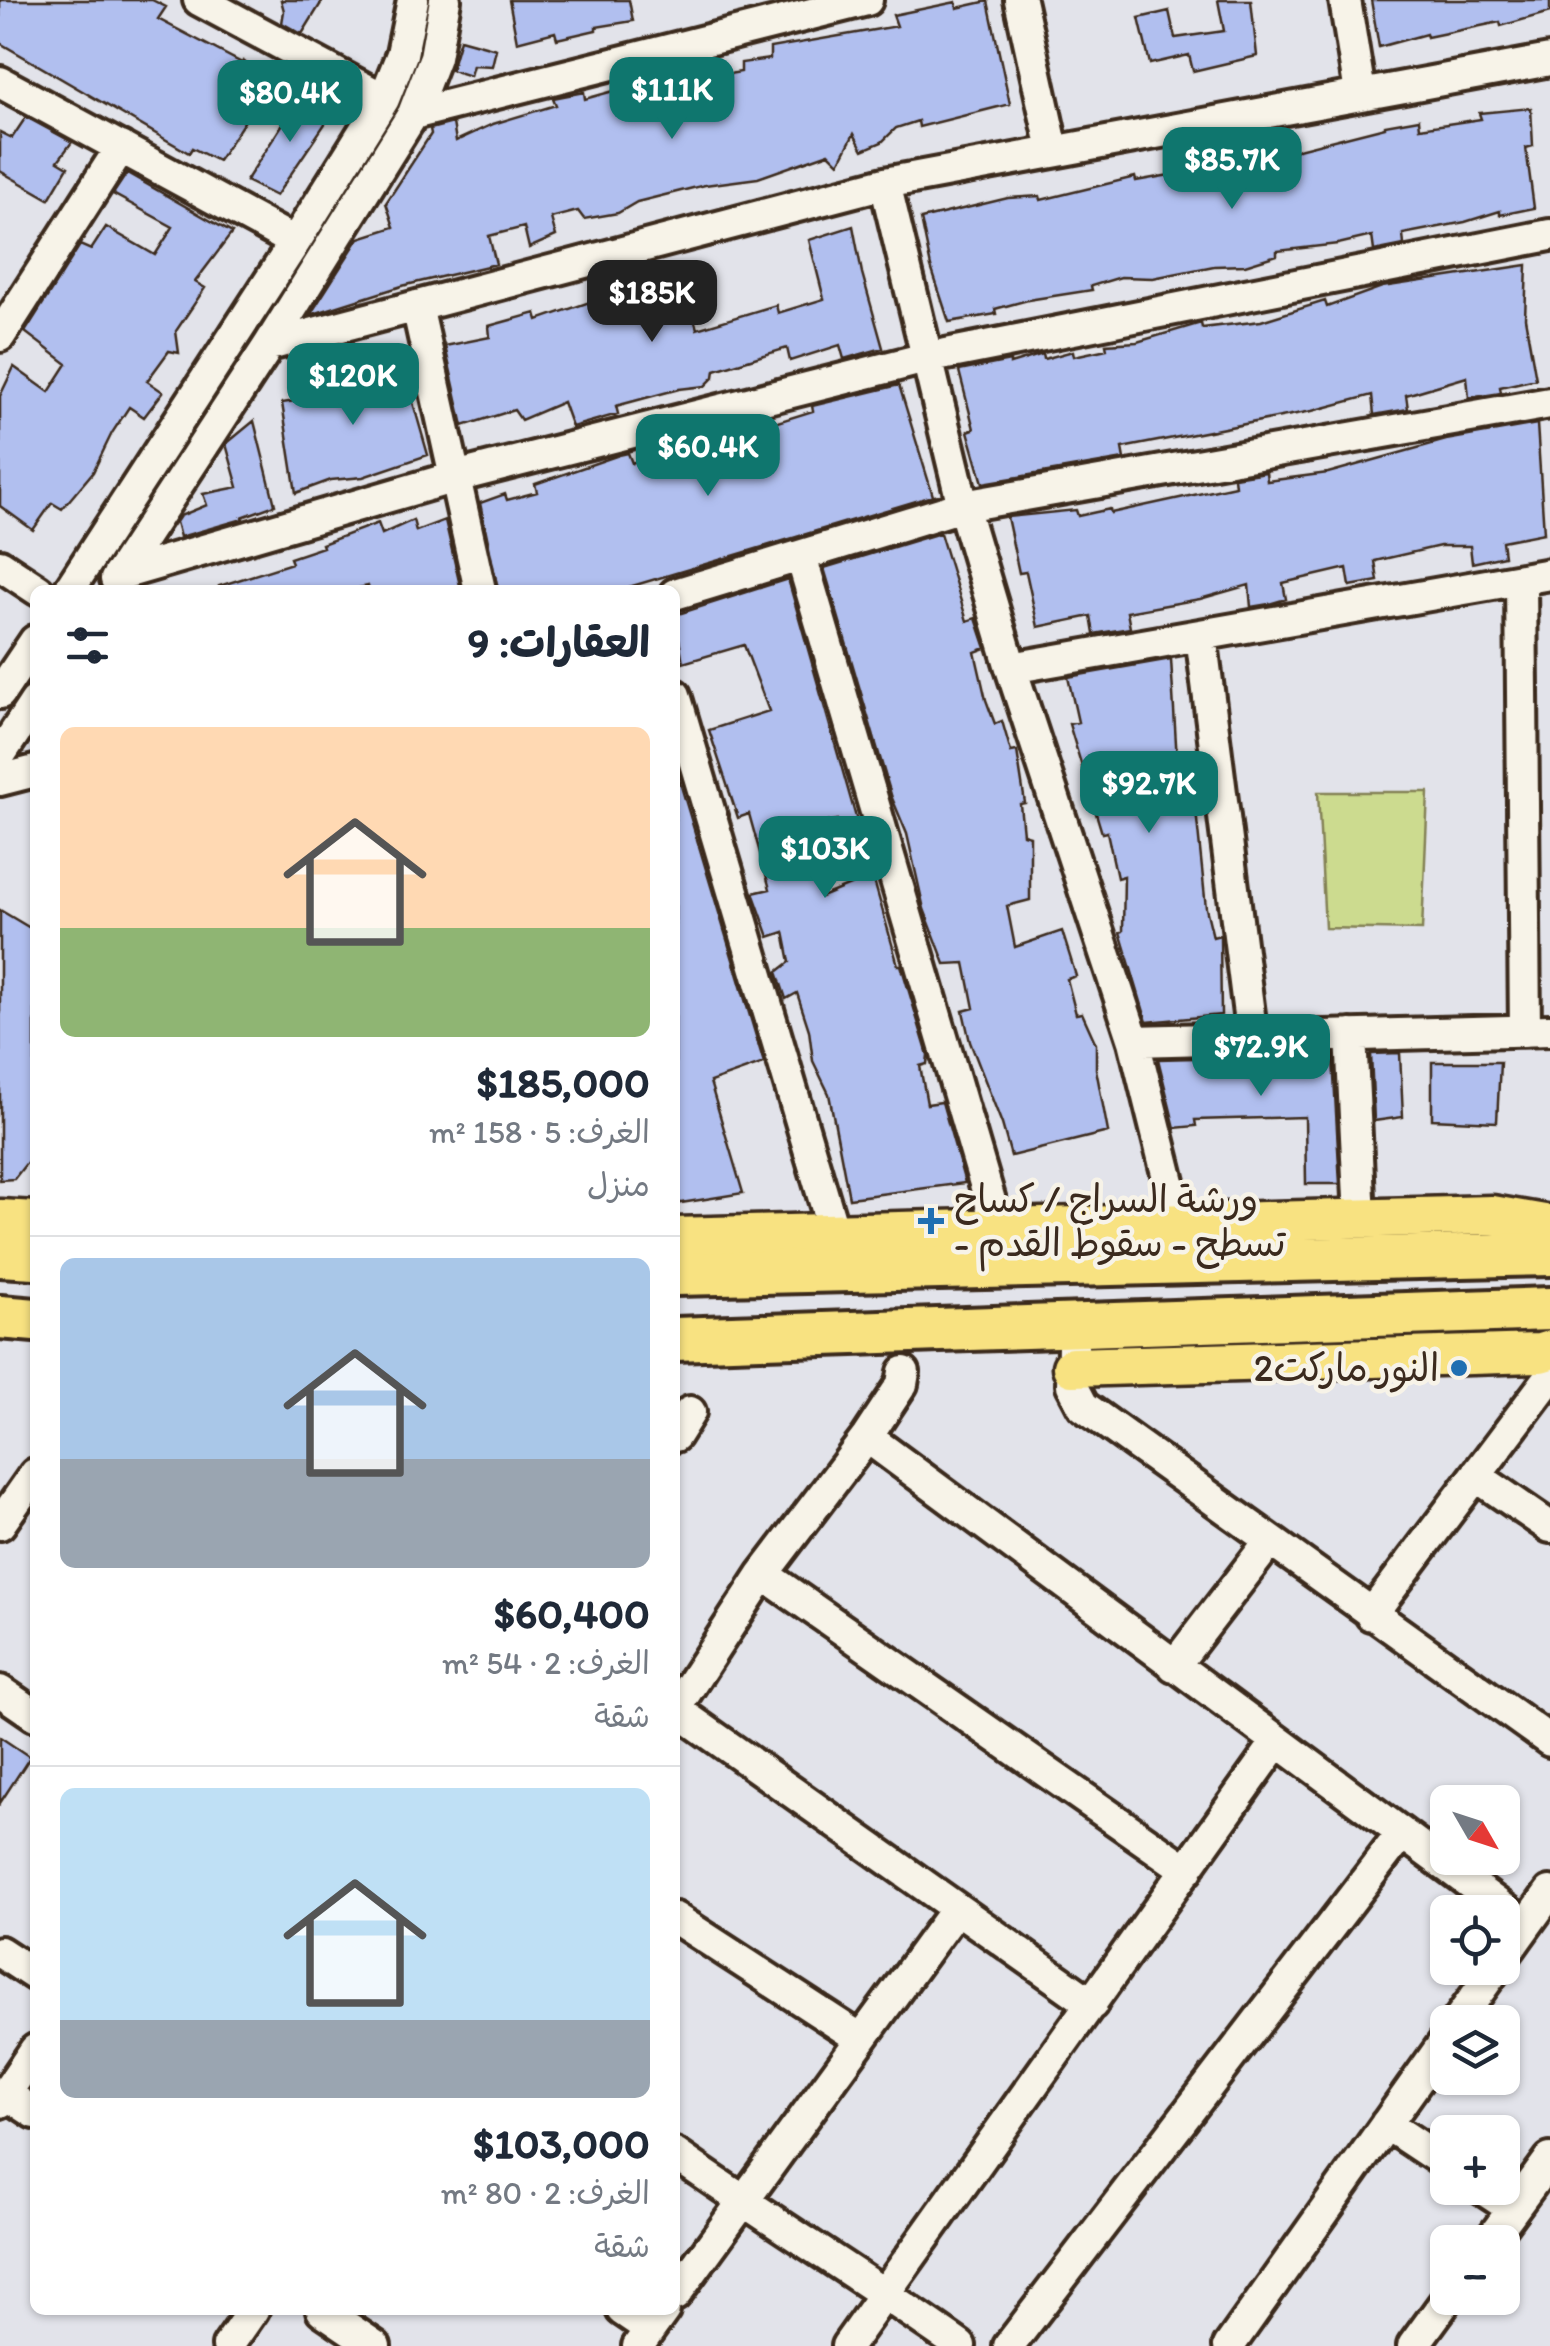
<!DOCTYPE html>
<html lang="ar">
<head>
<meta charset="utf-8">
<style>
  body { margin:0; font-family:Itim,"Playpen Sans Arabic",sans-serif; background:#f6f6f7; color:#1f2937; direction:rtl; height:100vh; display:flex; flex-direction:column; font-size:38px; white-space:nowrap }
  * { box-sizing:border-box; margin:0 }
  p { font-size:32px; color:#747a83 }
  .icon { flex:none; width:55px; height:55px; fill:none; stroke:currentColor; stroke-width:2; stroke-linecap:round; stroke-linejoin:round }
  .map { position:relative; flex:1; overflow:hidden; direction:ltr }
  .panel { position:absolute; left:30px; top:585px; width:650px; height:1730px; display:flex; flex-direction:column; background:#fff; border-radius:15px; box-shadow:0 2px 8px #0004; direction:rtl }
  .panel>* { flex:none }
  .needle { width:65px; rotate:129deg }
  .tools { position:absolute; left:1430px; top:1785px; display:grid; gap:20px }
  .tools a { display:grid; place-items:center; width:90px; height:90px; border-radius:15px; background:#fff; box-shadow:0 2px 8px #0004; font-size:50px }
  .price { position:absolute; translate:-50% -85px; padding:0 22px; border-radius:20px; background:#0f766e; color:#fff; font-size:32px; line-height:65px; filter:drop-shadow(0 2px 5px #0008) }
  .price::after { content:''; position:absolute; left:50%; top:60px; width:30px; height:22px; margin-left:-15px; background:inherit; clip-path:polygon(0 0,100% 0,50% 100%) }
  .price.on { background:#222; color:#fff }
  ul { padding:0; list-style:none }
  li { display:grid; align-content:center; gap:20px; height:530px; padding:0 30px }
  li+li { border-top:2px solid #e0e1e3 }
  li span { display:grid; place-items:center; height:310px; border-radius:15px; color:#555 }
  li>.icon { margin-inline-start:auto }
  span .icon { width:180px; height:180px; fill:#fffc; stroke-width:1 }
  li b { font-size:42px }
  h2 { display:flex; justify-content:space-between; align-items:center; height:120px; padding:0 30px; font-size:42px }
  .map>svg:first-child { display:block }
  .green { fill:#ccdb8f; stroke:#848256; stroke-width:2.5 }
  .building { fill:#b1bfef; stroke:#3b2a1e; stroke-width:2.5; fill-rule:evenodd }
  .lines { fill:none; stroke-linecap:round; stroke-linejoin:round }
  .minor-casing { stroke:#3b2a1e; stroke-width:38 }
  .major-casing { stroke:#3b2a1e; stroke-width:45 }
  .highway-casing { stroke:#3b2a1e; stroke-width:50 }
  .minor { stroke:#f7f3e8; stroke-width:30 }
  .major { stroke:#f8e281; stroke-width:38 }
  .highway { stroke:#f8e281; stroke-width:42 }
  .poi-dot { fill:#1f6fb2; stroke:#f7f3e8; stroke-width:4 }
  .labels { text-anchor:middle; stroke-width:9; stroke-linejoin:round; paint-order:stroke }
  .poi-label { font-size:38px; fill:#3b2a1e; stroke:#f7f3e8; text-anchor:start }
</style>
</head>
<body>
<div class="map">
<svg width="1550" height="2346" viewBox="0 0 1550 2346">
  <rect width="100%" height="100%" fill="#e2e3ea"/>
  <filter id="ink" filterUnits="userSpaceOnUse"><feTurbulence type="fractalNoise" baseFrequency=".01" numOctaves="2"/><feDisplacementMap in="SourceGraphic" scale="20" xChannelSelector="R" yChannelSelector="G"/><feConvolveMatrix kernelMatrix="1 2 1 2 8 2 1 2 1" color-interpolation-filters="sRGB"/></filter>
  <g filter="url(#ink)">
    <path class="green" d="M 1318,792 L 1428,792 L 1422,930 L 1325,928 Z"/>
    <path class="building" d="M 0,0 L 152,0 L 166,7 L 158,19 L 242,63 L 243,61 L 272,80 L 218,161 L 192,148 L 189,153 L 0,43 Z
      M 281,0 L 323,0 L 302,34 L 282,23 L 284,11 Z
      M 509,0 L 629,0 L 633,21 L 596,27 L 596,30 L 557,39 L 555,32 L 517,42 Z
      M 1218,0 L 1251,0 L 1257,56 L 1193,71 L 1189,55 L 1150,64 L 1139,18 L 1169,11 L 1175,38 L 1224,31 Z
      M 1371,0 L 1550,0 L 1550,12 L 1501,26 L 1500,22 L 1427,37 L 1426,34 L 1379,47 Z
      M 988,1 L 1010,104 L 919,127 L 918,121 L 896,128 L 882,142 L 863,150 L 854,134 L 839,163 L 829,153 L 758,178 L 705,185 L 637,202 L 618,213 L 584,219 L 578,211 L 551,218 L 556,236 L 529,248 L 524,227 L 489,236 L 496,264 L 402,286 L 310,315 L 359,238 L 394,227 L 386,203 L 431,134 L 430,129 L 453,123 L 456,141 L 493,124 L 556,105 L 553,98 L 584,92 L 585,99 L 617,90 L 619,99 L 649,93 L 650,99 L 705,78 L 741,72 L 741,63 L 770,59 L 770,48 L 897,26 L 893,15 L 956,2 L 957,8 Z
      M 460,39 L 496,49 L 492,66 L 473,65 L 470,76 L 451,70 Z
      M 302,94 L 333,112 L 276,196 L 246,181 Z
      M 1531,108 L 1533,146 L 1526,148 L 1534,208 L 1500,215 L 1500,211 L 1465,222 L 1403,234 L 1404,245 L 1374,251 L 1372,236 L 1338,244 L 1277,251 L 1277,255 L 1245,265 L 1214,266 L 1153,278 L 1121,277 L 1091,286 L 1092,290 L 1028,300 L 995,309 L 996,314 L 949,322 L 931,267 L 921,219 L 1008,198 L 1040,196 L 1041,200 L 1135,177 L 1136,181 L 1259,159 L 1385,127 L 1385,125 L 1419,119 L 1420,128 L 1481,119 L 1479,113 Z
      M 26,117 L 72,142 L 58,161 L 68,167 L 49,199 L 0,171 L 0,132 L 12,138 Z
      M 127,173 L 232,233 L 195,282 L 205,288 L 176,331 L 179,353 L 169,351 L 147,381 L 163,392 L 144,417 L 129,407 L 112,433 L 93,472 L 62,509 L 52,503 L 33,530 L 0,506 L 0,396 L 14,367 L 49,392 L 67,364 L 25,332 L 80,245 L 91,250 L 106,227 L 155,255 L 173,227 L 113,194 Z
      M 853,226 L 862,273 L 883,348 L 844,359 L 840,345 L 790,361 L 787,348 L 715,370 L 714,377 L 705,386 L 679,389 L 616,406 L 618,414 L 572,427 L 563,402 L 521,420 L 514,410 L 463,426 L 445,346 L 490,337 L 489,326 L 536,313 L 538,320 L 630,288 L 633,297 L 684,282 L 697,329 L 776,305 L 778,313 L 824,299 L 809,240 Z
      M 1527,265 L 1525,318 L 1536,379 L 1500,387 L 1501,393 L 1469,398 L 1467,377 L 1406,395 L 1408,409 L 1374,415 L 1372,395 L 1312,411 L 1122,448 L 1124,459 L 983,483 L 968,431 L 974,429 L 959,371 L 1010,361 L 1010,364 L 1043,354 L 1044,359 L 1073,351 L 1074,356 L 1107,349 L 1106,344 L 1137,342 L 1201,323 L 1202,328 L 1261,321 L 1325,301 L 1327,307 L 1382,287 Z
      M 401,361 L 428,455 L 363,477 L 331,480 L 296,493 L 282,403 L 309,399 L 311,388 Z
      M 899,385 L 933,496 L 619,590 L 498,590 L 480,503 L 505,494 L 507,500 L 537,492 L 535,484 L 619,455 L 628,453 L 632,463 L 677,441 L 723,439 L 813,411 L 812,406 Z
      M 254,421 L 275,505 L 242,517 L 243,519 L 180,537 L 176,522 L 180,516 L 207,505 L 203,494 L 238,487 L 226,444 Z
      M 1537,424 L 1544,533 L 1502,541 L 1504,556 L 1472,563 L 1470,546 L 1440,546 L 1375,561 L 1378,581 L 1350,586 L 1347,568 L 1283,583 L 1286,599 L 1269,604 L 1251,607 L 1249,585 L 1200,599 L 1127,612 L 1130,628 L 1094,634 L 1091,616 L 1038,627 L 1026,572 L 1019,573 L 1007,517 L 1076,510 L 1078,516 L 1110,509 L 1111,513 L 1235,486 L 1234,477 L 1266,472 L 1267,481 L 1328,473 L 1446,440 Z
      M 413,520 L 416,531 L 445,520 L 461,590 L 369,590 L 368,586 L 350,590 L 220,590 L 219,586 L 292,563 L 290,558 L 323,547 L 322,544 L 378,523 L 382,534 Z
      M 940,533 L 967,621 L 976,618 L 986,648 L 975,652 L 986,700 L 995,724 L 1002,721 L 1011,752 L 1017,751 L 1025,803 L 1020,804 L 1023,834 L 1030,836 L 1030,900 L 1007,906 L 1015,947 L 1062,931 L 1076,976 L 1067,979 L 1076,1014 L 1082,1013 L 1096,1044 L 1096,1069 L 1108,1132 L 1011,1156 L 1002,1124 L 970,1042 L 963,1011 L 974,1008 L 965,963 L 945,964 L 924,909 L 907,834 L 892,798 L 824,568 Z
      M 788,579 L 898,965 L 901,965 L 928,1055 L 927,1064 L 920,1066 L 927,1104 L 942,1102 L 965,1183 L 849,1198 L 829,1094 L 813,1061 L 809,1030 L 797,993 L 786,999 L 777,972 L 790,962 L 784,932 L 769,937 L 755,898 L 753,893 L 770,889 L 749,814 L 738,818 L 709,730 L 769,711 L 744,645 L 683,663 L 675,615 ZM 837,820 L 855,883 L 821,897 L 793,830 Z
      M 1171,659 L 1178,778 L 1189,812 L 1196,810 L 1206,908 L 1213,937 L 1220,935 L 1221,1015 L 1147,1022 L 1120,932 L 1123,931 L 1124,876 L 1117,878 L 1107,832 L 1102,833 L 1069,724 L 1078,722 L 1068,677 Z
      M 675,766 L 764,1063 L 710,1082 L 743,1193 L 675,1204 Z
      M 0,910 L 35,931 L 35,1152 L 14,1179 L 0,1180 Z
      M 1400,1053 L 1403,1117 L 1374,1121 L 1371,1054 Z
      M 1311,1055 L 1310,1062 L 1333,1058 L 1340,1184 L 1306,1184 L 1305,1117 L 1195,1120 L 1196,1126 L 1175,1128 L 1158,1059 Z
      M 1432,1062 L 1500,1062 L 1497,1122 L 1432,1119 Z
      M 0,1737 L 30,1757 L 0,1803 Z"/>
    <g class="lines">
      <defs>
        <path id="minor" d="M 199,0 L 384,99
          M 1020,0 L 1053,150
          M 1345,0 L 1360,93
          M 0,82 L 295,242
          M 413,114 L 867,0
          M 885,183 L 963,506 L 1011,668 L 1134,1041 L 1179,1222
          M 417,306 L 480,590
          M 0,336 L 121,147
          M 269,345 L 885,183 L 1550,60
          M 801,556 L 998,1228
          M 0,565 L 38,590
          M 118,575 L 455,477 L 926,358 L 1550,235
          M 116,579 L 269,345 L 413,114 L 435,57 L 445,0
          M 1521,579 L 1525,1031
          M 69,590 L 295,242 L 384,99 L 402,54 L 413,0
          M 675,594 L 963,506 L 1550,403
          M 1201,635 L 1252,1038
          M 1011,668 L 1550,574
          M 0,693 L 35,641
          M 675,695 L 834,1233
          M 0,755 L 35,702
          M 0,780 L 35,771
          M 1351,1035 L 1360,1218
          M 1134,1041 L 1550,1030
          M 1073,1347 L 1072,1385 L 1083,1406 L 1550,1741
          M 675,1436 L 690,1412
          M 867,1437 L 1526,1925
          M 1476,1476 L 1550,1527
          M 0,1524 L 35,1474
          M 763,1574 L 1187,1870
          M 1371,1615 L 1550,1377
          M 1174,1666 L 1270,1541
          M 0,1691 L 35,1715
          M 675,1709 L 1092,2004
          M 675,1709 L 763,1574 L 867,1437 L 902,1384 L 904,1372
          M 675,1918 L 861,2039
          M 0,1952 L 35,1975
          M 1502,1959 L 1550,1892
          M 1457,2022 L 1496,1968
          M 6,2094 L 35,2113
          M 0,2102 L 35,2050
          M 1386,2124 L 1448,2165
          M 675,2154 C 768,2220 866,2279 960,2346
          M 1481,2188 L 1513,2209
          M 1489,2242 L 1550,2159
          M 675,2295 L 956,1909
          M 322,2310 L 375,2346
          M 622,2310 L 650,2329
          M 228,2346 L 253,2310
          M 638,2346 L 664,2310
          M 847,2346 L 1277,1742
          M 1009,2346 L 1402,1833
          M 1229,2346 L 1448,2037
          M 1413,2346 L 1448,2298"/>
        <path id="major" d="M 0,1219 L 35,1221
          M 675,1237 L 1492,1215 L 1550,1225
          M 1072,1367 L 1540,1353 L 1550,1350"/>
        <path id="highway" d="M 0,1255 L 35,1257
          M 675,1274 L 1550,1254
          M 0,1317 L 35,1320
          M 675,1339 L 1550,1309"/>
      </defs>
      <use href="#minor" class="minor-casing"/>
      <use href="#major" class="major-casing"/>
      <use href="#highway" class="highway-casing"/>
      <use href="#minor" class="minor"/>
      <use href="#major" class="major"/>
      <use href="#highway" class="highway"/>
    </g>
  </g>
  <g class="poi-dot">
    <path d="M926 1206h10v10h10v10h-10v10h-10v-10h-10v-10h10z"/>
    <circle cx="1459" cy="1368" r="10"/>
  </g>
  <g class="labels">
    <g class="poi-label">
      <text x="954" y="1212">ورشة السراج / كساح<tspan x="954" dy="44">- تسطح - سقوط القدم</tspan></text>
      <text x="1439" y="1381" text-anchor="end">النور ماركت2</text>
    </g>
  </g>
</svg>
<div class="tools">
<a><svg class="needle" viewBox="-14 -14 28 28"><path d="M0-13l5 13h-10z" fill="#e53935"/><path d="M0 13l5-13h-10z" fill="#747a83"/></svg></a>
<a><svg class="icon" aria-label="locate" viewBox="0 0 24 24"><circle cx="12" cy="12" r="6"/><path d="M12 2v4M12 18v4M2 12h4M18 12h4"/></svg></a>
<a><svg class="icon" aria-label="layers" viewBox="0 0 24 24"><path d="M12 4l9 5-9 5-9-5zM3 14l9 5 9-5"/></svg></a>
<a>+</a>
<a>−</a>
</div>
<b class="price" style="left:672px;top:142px">$111K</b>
<b class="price" style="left:290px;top:145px">$80.4K</b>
<b class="price" style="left:1232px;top:212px">$85.7K</b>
<b class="price on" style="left:652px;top:345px">$185K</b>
<b class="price" style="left:353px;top:428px">$120K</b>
<b class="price" style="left:708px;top:499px">$60.4K</b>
<b class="price" style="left:1149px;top:836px">$92.7K</b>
<b class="price" style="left:825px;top:901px">$103K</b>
<b class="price" style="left:1261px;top:1099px">$72.9K</b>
<section class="panel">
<h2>العقارات: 9<svg class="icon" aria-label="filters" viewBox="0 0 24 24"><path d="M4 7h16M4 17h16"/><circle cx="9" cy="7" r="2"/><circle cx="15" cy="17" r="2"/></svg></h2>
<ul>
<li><span style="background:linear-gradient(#ffd9b3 65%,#8fb573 0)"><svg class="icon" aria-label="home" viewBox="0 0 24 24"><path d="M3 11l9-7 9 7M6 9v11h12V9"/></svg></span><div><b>$185,000</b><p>الغرف: 5 · 158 m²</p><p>منزل</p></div></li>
<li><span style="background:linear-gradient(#a9c7e8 65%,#9aa5b1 0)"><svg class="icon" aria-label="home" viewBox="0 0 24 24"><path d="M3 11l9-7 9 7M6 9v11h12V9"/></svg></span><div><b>$60,400</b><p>الغرف: 2 · 54 m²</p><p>شقة</p></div></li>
<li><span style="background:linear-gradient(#bfe0f5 75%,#9aa5b1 0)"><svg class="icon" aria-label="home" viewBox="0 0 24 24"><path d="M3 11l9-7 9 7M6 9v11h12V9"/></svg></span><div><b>$103,000</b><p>الغرف: 2 · 80 m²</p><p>شقة</p></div></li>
</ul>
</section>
</div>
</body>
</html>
